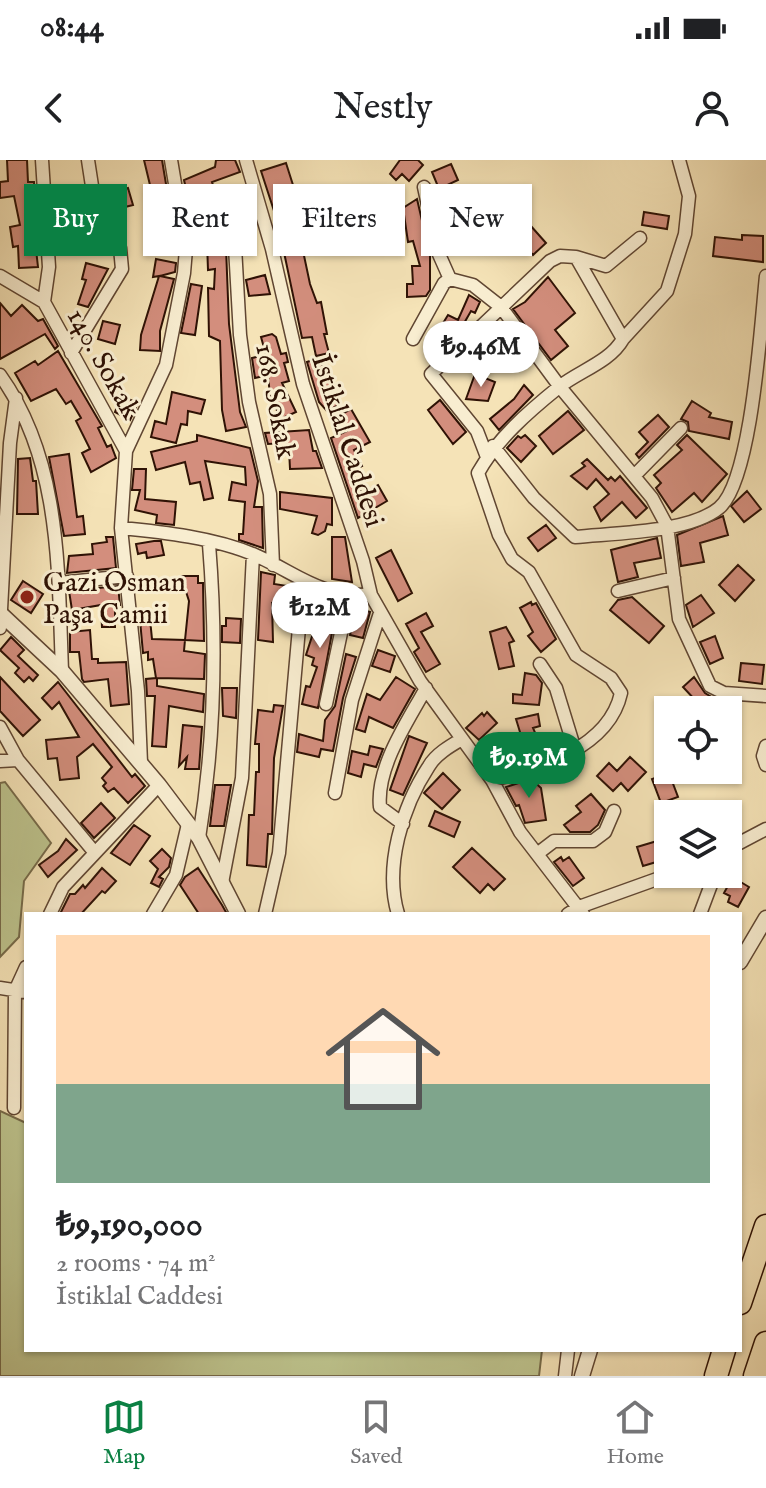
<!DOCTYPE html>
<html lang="en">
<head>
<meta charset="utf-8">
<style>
  body { margin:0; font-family:"IM FELL English",serif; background:#f6f6f6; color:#202124; height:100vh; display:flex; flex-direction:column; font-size:30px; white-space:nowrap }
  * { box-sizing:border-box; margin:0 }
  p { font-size:26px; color:#757577 }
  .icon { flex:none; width:44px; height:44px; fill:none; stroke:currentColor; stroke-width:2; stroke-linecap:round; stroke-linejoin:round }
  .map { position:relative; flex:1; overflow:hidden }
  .side { position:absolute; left:24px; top:752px; width:718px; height:440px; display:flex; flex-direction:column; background:#fff; border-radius:0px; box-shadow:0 2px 6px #0004 }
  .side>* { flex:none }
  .guide { position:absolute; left:24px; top:24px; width:718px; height:72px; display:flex; gap:16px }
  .buttons { position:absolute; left:654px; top:536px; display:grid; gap:16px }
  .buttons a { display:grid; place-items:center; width:88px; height:88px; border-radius:0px; background:#fff; box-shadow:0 2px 6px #0004; font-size:40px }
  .price { position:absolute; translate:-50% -68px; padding:0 18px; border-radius:28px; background:#fff; color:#222; font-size:26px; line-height:52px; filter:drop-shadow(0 2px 4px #0008) }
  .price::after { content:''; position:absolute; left:50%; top:48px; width:24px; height:18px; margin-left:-12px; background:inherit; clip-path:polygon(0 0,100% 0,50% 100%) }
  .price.current { background:#0b8043; color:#fff }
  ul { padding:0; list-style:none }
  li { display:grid; align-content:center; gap:16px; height:424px; padding:0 32px }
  li span { display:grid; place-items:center; height:248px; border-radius:0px; color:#555 }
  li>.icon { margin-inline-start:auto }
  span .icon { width:144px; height:144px; fill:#fffc; stroke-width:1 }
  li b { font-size:34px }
  .tag { padding:0 28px; border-radius:0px; background:#fff; box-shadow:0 2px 6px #0004; font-size:28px; line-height:72px }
  .tag.current { background:#0b8043; color:#fff }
  .status { display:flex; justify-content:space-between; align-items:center; height:56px; padding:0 40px; background:#fff; direction:ltr }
  .status svg { height:22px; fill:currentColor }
  header { display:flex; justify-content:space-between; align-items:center; height:104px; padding:0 32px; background:#fff; font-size:36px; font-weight:600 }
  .dock { display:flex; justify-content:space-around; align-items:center; height:112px; border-top:2px solid #e0e0e0; background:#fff; font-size:22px; color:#757577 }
  .dock a { display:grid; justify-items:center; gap:4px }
  .dock .current { color:#0b8043 }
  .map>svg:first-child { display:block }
  .green { fill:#bdc38d; stroke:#766a49; stroke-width:2 }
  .building { fill:#d38e7d; stroke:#2f1205; stroke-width:2 }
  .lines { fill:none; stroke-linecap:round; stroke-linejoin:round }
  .minor-casing { stroke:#604632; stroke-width:15 }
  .tertiary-casing { stroke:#604632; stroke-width:17 }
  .motorway-casing { stroke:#2f1205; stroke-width:25 }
  .minor { stroke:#f8edd0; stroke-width:12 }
  .tertiary { stroke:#f8edd0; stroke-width:14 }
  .motorway { stroke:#f5e3b7; stroke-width:22 }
  .poi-dot { fill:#8f2418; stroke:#f8edd0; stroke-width:3 }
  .labels { text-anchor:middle; stroke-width:6; stroke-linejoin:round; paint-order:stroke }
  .street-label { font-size:28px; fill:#2f1205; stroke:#f8edd0 }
  .poi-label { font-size:28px; fill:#2f1205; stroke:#f8edd0; text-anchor:start }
</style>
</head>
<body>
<div class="status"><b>08:44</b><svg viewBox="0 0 49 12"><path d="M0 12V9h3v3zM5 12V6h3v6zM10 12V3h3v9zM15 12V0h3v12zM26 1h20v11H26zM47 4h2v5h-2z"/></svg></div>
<header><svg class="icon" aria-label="back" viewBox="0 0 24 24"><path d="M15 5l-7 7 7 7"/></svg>Nestly<svg class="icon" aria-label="person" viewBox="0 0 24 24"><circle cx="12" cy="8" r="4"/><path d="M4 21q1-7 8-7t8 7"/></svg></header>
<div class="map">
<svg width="766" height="1216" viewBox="0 0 766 1216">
  <rect width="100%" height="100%" fill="#f5e3b7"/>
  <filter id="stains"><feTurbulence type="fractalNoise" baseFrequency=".0025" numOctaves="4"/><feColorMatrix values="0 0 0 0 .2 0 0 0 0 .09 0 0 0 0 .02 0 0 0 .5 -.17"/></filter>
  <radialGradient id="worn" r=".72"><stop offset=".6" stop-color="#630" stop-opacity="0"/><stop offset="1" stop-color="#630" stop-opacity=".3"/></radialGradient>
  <path class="green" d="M 5,622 L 51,683 L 24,721 L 19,777 L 0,797 L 0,623 Z
    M 0,951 L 26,963 L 26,1190 L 542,1190 L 539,1216 L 0,1216 Z"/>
  <path class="building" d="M 7,0 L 27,0 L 28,22 L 34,22 L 35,37 L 30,37 L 38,107 L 19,108 L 18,86 L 13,87 L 10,67 L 20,65 L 14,36 L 0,38 L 0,22 L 8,21 Z
    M 144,0 L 162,0 L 171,54 L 155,58 L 145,26 L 150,25 Z
    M 216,0 L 235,0 L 240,12 L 212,22 L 215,31 L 188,37 L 184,20 L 215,7 Z
    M 400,0 L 418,0 L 423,5 L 409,21 L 402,14 L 396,20 L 390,14 Z
    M 286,3 L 293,25 L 289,26 L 293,55 L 277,60 L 261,11 Z
    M 451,4 L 458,20 L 439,29 L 432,12 Z
    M 128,28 L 133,45 L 113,50 L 106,34 Z
    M 417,39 L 430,95 L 430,130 L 426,136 L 407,137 L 407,124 L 413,124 L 412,106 L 420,106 L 413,81 L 408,82 L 403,48 Z
    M 493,45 L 512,53 L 501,76 L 501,70 L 485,63 Z
    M 644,52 L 669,56 L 667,69 L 642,65 Z
    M 240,59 L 246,78 L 240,79 L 233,74 L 226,88 L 229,164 L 240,252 L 246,267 L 226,271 L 222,250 L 220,181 L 209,176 L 208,128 L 214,129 L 215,109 L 208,110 L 207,82 L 194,85 L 192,69 L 194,65 L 219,60 L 221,65 Z
    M 55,61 L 84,65 L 82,82 L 56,78 Z
    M 530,65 L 546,83 L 533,95 L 517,77 Z
    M 299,72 L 310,124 L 317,143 L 321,142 L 327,174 L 324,174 L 329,193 L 316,196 L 312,177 L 302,178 L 281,78 Z
    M 742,75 L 763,76 L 763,102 L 713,96 L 715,77 L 742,80 Z
    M 156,99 L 176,103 L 175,112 L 160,116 L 174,119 L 160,171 L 160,191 L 140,190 L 141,175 L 159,116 L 153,117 Z
    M 86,103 L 108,109 L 88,147 L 78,144 L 86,120 L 82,119 Z
    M 265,115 L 270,134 L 249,136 L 246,120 Z
    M 548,117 L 575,153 L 555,170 L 568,186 L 551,200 L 513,149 L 525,142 Z
    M 191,124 L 202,126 L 195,175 L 181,173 Z
    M 469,135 L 480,142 L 475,153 L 471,151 L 455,179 L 452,181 L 437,173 L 448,155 L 458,160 Z
    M 0,143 L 11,156 L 22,145 L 38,161 L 43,159 L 58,186 L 55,189 L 45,174 L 0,199 Z
    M 103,161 L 120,165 L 115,184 L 98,179 Z
    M 498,169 L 510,182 L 483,207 L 469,191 Z
    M 272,174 L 276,177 L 281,194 L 286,193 L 288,202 L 284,203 L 289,221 L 282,223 L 296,252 L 281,259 L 270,236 L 268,215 L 255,218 L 252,198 L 266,195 L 261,177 Z
    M 58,191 L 102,266 L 98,268 L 107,287 L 111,285 L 116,298 L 91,312 L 82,293 L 90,289 L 76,261 L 81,258 L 71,241 L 66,244 L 56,229 L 31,241 L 15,213 L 35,201 L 38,205 Z
    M 319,198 L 339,245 L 327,251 L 319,242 L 307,202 Z
    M 475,214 L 495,222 L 488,241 L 466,239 Z
    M 524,225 L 533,235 L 499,270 L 490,259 L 514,239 Z
    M 172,232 L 205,240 L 201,254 L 188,251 L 187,265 L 181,264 L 176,283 L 151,277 L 155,261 L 166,264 Z
    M 121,236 L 138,243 L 130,260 L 115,252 Z
    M 440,240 L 466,272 L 453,284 L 428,250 Z
    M 692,241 L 711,253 L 709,257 L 732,262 L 729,279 L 689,271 L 688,262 L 681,259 Z
    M 351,249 L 370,282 L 354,290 L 362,306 L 352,311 L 362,334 L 378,325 L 387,341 L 358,358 L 331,278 L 347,271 L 340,255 Z
    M 568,251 L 584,270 L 553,294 L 539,276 Z
    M 658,255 L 669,267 L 639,298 L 636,294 L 648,282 L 639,272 Z
    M 309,270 L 313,291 L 316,291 L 322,308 L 290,309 L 289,289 L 284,289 L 284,283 L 268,284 L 265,273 Z
    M 197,275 L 250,288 L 258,321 L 254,347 L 262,347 L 263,388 L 239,380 L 239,374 L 243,374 L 245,342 L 229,340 L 232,322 L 246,325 L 245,307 L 205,301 L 213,338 L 204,340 L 200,322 L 190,324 L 185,302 L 156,310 L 151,292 L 197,281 Z
    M 525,275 L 536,286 L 521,302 L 507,288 L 518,276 L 521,278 Z
    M 687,275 L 727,314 L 702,342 L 694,333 L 672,352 L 656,328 L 661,323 L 654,315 L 682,290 L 677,285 Z
    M 69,294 L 77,357 L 83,356 L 85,374 L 64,376 L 49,297 Z
    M 30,298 L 33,321 L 36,321 L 38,354 L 17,354 L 18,299 Z
    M 587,299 L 608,320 L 611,317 L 615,321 L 620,316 L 647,348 L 636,358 L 622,342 L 601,361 L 594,347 L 609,334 L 596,319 L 587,329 L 571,316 L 585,306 L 582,303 Z
    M 134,309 L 146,309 L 145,339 L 176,342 L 174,365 L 156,363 L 157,355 L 135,350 L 140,330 L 132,330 Z
    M 747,331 L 761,349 L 744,362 L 731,346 Z
    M 280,332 L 332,338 L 332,365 L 327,364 L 325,371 L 318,375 L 312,373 L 317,356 L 280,349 Z
    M 723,356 L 728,375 L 700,383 L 704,402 L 681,406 L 677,375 Z
    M 546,365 L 556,378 L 538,391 L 528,378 Z
    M 106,377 L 113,377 L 116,408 L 67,413 L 69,396 L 93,394 L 92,384 L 107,382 Z
    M 332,377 L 345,377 L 352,422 L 332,419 Z
    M 657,378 L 661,398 L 634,403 L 638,417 L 618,422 L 611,390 Z
    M 154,381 L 161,381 L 164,395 L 147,398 L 146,392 L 138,394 L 136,384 Z
    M 391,390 L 412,433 L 398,441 L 376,398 Z
    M 738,405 L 754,420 L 735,441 L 719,425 Z
    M 261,412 L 275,415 L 274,424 L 294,427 L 292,446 L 272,443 L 273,482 L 258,480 Z
    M 181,416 L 198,416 L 198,423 L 203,423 L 204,481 L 185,480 L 189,441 Z
    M 23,421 L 43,434 L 31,453 L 11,440 Z
    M 118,426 L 120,445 L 115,445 L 115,467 L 102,467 L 101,445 L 72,450 L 69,431 Z
    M 701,435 L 714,453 L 693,467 L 686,445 Z
    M 632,437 L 664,466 L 649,483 L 610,450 L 618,440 Z
    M 315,440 L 324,447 L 326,443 L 337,446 L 318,548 L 302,544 L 306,526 L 310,527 L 317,507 L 312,505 L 314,498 L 306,495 L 317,461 L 309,459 Z
    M 531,442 L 532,445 L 536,443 L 556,479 L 541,492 L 528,476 L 533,472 L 520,448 Z
    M 356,448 L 370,452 L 363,478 L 350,475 Z
    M 426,453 L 433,466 L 421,472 L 440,504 L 426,512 L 414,492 L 419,488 L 406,464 Z
    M 226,458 L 241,459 L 240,483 L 222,482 L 222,466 L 226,466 Z
    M 150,459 L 152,479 L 185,480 L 184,491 L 205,494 L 204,519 L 157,518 L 157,526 L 204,534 L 203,552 L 169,546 L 166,587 L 152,586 L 155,536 L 147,536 L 146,519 L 156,518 L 153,499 L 148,500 L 148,492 L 143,493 L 140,460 Z
    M 506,467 L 514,481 L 509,483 L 514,506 L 499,509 L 490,472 Z
    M 90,470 L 92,499 L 98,499 L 98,503 L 126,502 L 129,544 L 111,546 L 108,519 L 84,522 L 82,519 L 79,492 L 70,492 L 70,472 Z
    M 715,476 L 723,498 L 710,504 L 700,482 Z
    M 11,477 L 24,490 L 18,496 L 38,515 L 33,521 L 29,517 L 24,522 L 15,513 L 19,508 L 0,490 Z
    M 378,490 L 395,496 L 390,512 L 372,506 Z
    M 346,494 L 356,497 L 343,538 L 333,591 L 321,589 L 319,597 L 297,592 L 299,574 L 323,581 L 325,560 L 335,546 Z
    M 741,503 L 764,505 L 762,524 L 739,521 Z
    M 525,513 L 536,515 L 542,523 L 539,545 L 513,543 L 513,534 L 522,535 Z
    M 0,517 L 40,560 L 23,576 L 0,551 Z
    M 396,517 L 415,529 L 393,568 L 369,557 L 365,572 L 356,569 L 367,534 L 380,540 Z
    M 694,517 L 705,533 L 723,544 L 718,550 L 690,550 L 697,542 L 683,527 Z
    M 58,522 L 132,617 L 135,614 L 145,626 L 128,643 L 114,628 L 108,632 L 103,626 L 106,623 L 102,618 L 112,607 L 93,584 L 77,597 L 79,618 L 60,620 L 57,598 L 48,599 L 46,580 L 79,577 L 59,542 L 52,549 L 42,538 Z
    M 222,528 L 237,528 L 236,558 L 223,556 Z
    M 274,545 L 283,546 L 274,598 L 272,674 L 268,674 L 266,707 L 247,705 L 249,655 L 254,655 L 256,612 L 259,612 L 259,584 L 255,584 L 258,550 L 273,552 Z
    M 487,552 L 497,563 L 479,580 L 466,568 L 482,553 L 484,556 Z
    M 538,554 L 540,566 L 533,568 L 542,589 L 527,595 L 516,559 Z
    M 183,565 L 202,567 L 199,609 L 185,609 L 187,597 L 179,606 Z
    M 409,576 L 427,583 L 403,635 L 390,630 Z
    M 503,579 L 515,597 L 496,610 L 483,593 Z
    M 370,586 L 383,589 L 376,607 L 364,604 L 361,617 L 348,613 L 352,591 L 368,595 Z
    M 630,597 L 646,612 L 628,631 L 621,623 L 613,631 L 597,616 L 609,603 L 617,611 Z
    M 443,613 L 460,630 L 442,649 L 424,633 Z
    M 669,613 L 678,637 L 661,643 L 652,619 Z
    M 531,619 L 541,628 L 546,660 L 525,663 L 519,645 L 516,646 L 506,627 Z
    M 215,625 L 231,625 L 224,666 L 210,666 Z
    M 591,634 L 605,650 L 598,665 L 590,672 L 570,672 L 564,665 L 581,652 L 576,646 Z
    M 101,643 L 115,658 L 94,678 L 81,663 Z
    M 435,651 L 460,662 L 454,677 L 429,666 Z
    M 134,665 L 150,676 L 130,705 L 111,693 Z
    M 66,679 L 77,690 L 48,717 L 39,705 L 58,691 Z
    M 657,681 L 663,700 L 643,706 L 637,687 Z
    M 472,688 L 505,719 L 494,730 L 488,724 L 480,733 L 453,707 Z
    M 162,689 L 171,698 L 169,707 L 159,717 L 163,719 L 159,727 L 151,723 L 158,709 L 150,701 Z
    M 561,697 L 563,701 L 569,697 L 584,718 L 573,726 L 554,702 Z
    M 102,708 L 116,721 L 105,733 L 102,731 L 81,754 L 60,754 L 70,734 L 75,734 L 83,725 L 85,728 Z
    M 198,708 L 222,745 L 227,754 L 199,754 L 180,725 L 185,717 Z
    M 739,721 L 749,727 L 738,747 L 728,742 L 730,736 L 724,733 L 730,722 L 736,726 Z"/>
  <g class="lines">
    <defs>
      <path id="minor" d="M 42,0 L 49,107 L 44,142
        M 246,0 L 272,89 L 303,224 L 363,401 L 371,435 L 420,521 L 492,620 L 520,672 L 583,754
        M 424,27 L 438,92 L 450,119 L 473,125 L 501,147 L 560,227 L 652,338 L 667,366 L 679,459 L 710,526 L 724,533 L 766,536
        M 235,87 L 240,175 L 249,242 L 270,334 L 273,405
        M 576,97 L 606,106 L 640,78
        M 0,116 L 44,142 L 126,291
        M 413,179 L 444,123 L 450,119
        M 623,179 L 667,131 L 685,74 L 689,36 L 679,0
        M 71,193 L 122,109 L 120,88 L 92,26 L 88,0
        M 0,215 C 61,300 58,409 62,511
        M 493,286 L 534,338 L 575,377 C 613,373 689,373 719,348 C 752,321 761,162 766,116
        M 487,297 L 477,271 L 431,214 L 550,101 L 560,96 L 576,97 L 623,179 C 610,202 579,211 559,227 C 528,252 497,279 478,313 L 499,375 L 512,399 L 529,412 L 576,495 L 611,518 L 621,533 C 609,588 539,609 492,620
        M 634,316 L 681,268
        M 121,368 C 163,372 216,378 255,395 C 300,415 316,436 371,435
        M 59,423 L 127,416
        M 618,431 L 674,418
        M 0,468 L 10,283 L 16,238
        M 540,504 L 556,528 L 575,590
        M 326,544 L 349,435
        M 0,567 L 18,600 L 95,693
        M 766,586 L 763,596 L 766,605
        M 0,601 L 18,600
        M 141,603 L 138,531 L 121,368 L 126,291 L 166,205 L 184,113 L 186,89 L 171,0
        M 335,633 L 352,540 L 380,453
        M 403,664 L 380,647 C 376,607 407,563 426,528
        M 199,678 C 215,580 217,482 209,384
        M 728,689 L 766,669
        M 537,694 L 554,681 L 593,681 L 605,672 L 614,651
        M 222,723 L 242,618 L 253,394
        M 50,754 L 63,727 L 159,625
        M 153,754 L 176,715 L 188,664
        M 265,754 L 279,693 L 303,423
        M 398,754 C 384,707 402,647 429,606 C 436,594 450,586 462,579
        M 568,754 L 579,747 L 671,714
        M 700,754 L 715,714
        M 0,828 L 26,832
        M 14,948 L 15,831 L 26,807
        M 565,1216 L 568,1190"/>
      <path id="tertiary" d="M 0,453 L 62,511 L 159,625 L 199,678 L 238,754
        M 740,802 L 766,758
        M 582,1216 L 590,1190"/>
      <path id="motorway" d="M 740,1143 L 766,1066
        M 716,1216 L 724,1190
        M 755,1216 L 766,1183"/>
    </defs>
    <use href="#minor" class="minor-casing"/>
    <use href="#tertiary" class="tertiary-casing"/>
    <use href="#motorway" class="motorway-casing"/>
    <use href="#minor" class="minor"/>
    <use href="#tertiary" class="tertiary"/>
    <use href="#motorway" class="motorway"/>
  </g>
  <circle class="poi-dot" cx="27" cy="437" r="8"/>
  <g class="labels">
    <g class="street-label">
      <text transform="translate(105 203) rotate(61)" y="10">140. Sokak</text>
      <text transform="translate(277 241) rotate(79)" y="10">168. Sokak</text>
      <text transform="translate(349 280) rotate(72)" y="10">İstiklal Caddesi</text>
    </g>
    <g class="poi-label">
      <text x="43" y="431">Gazi Osman<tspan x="43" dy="32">Paşa Camii</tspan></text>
    </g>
  </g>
  <rect width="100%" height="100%" filter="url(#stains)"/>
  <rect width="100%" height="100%" fill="url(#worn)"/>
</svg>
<div class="buttons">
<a><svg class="icon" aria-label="locate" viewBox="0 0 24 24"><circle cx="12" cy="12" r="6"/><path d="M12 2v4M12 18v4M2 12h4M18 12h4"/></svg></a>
<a><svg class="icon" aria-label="layers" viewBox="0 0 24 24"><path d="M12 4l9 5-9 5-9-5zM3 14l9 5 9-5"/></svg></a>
</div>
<b class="price" style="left:481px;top:229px">₺9.46M</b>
<b class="price" style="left:320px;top:490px">₺12M</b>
<b class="price current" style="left:529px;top:640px">₺9.19M</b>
<div class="guide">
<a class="tag current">Buy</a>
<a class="tag">Rent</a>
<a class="tag">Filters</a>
<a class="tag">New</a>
</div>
<section class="side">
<ul>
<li><span style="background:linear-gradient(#ffd9b3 60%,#7fa58c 0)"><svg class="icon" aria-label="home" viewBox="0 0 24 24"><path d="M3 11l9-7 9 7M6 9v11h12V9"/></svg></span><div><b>₺9,190,000</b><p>2 rooms · 74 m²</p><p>İstiklal Caddesi</p></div></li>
</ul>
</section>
</div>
<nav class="dock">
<a class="current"><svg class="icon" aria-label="map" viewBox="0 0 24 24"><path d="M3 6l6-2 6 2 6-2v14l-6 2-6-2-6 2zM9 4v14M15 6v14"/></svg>Map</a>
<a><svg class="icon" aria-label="saved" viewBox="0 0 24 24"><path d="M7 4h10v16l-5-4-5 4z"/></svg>Saved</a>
<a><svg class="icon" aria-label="home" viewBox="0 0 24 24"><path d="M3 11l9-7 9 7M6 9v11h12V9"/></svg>Home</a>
</nav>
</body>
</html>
